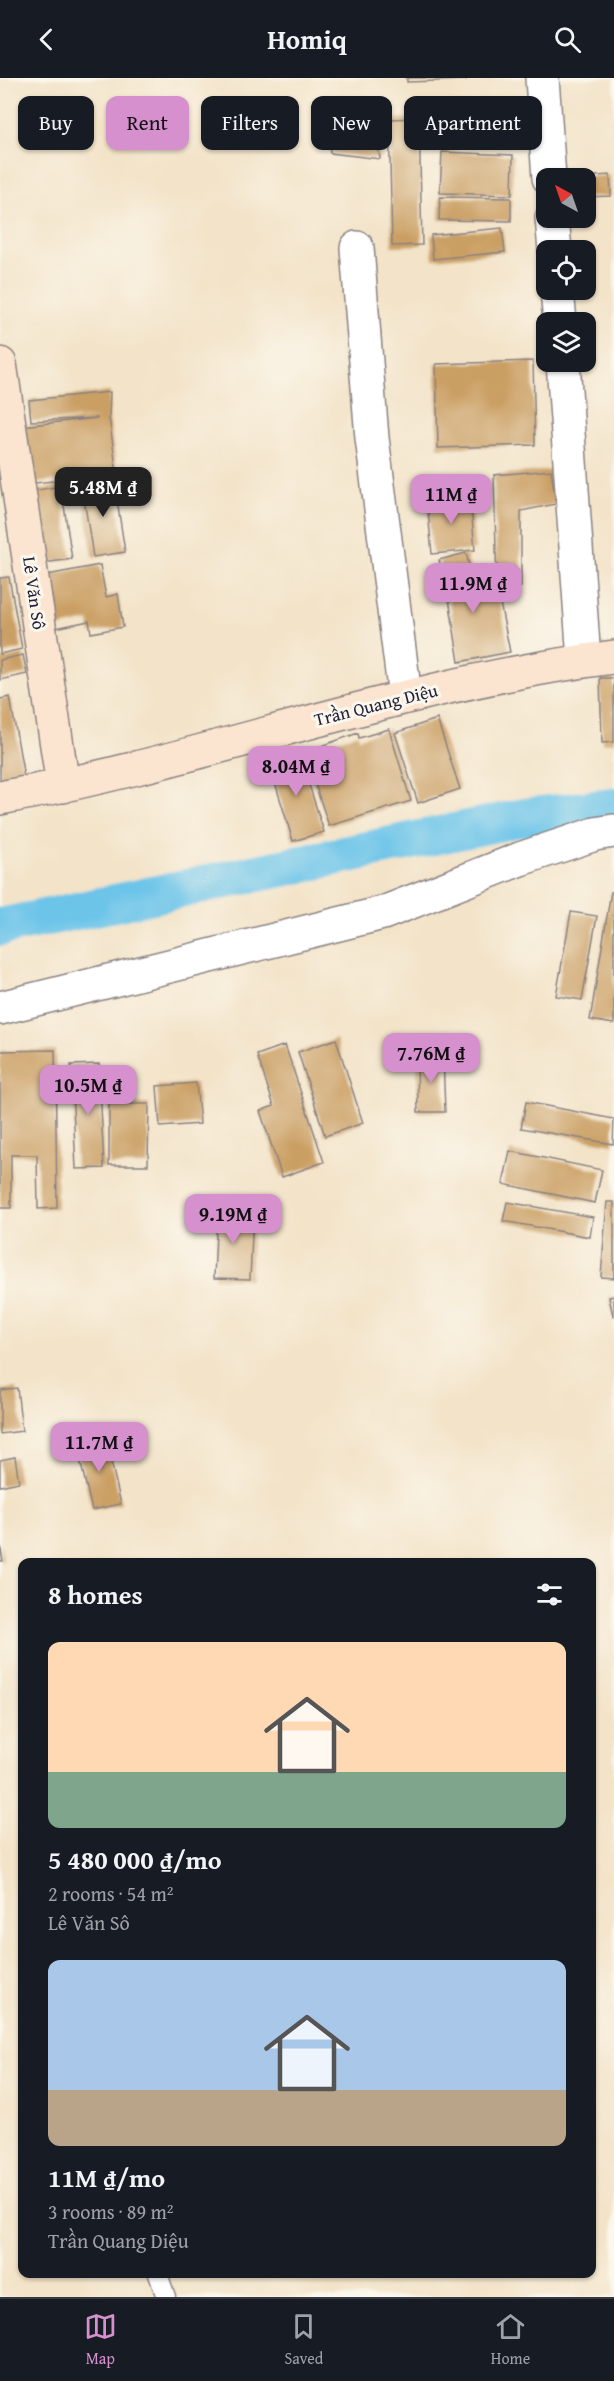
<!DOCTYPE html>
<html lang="en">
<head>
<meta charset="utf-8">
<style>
  body { margin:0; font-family:"Gentium Book Plus",serif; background:#20242c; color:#f1f3f6; height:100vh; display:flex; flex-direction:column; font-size:22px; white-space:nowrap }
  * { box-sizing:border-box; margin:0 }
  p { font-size:20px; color:#9ea1a6 }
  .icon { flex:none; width:33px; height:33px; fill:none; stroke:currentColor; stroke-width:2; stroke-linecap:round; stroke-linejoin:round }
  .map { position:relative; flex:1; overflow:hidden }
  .details { position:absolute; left:18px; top:1480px; width:578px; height:720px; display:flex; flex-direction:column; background:#171b24; border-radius:12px; box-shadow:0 2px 4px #0004 }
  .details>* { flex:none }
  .hud { position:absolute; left:18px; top:18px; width:579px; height:54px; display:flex; gap:12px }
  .needle { width:39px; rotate:320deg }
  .fabs { position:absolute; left:536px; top:90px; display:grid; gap:12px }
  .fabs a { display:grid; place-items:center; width:60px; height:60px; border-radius:12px; background:#171b24; box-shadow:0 2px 4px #0004; font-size:30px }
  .price { position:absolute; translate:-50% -51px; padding:0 14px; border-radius:12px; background:#d690ce; color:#111; font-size:20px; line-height:39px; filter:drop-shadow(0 2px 3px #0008) }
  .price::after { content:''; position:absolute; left:50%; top:36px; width:18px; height:14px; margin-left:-9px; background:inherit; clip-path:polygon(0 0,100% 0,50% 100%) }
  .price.on { background:#222; color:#fff }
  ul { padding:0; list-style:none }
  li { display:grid; align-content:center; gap:12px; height:318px; padding:0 30px }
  li span { display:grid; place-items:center; height:186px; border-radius:12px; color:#555 }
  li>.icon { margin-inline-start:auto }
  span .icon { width:108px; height:108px; fill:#fffc; stroke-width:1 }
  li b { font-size:26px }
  h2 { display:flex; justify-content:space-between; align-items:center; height:72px; padding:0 30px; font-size:26px }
  .tag { padding:0 21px; border-radius:12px; background:#171b24; box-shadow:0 2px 4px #0004; font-size:21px; line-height:54px }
  .tag.on { background:#d690ce; color:#111 }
  header { display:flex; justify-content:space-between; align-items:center; height:78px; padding:0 30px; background:#171b24; font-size:27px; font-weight:700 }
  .menu { display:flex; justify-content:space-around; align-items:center; height:84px; border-top:2px solid #363941; background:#171b24; font-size:16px; color:#9ea1a6 }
  .menu a { display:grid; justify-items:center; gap:3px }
  .menu .on { color:#d690ce }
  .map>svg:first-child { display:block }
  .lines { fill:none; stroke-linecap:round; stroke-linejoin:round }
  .canal { stroke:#6cc4e9; stroke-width:38 }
  .building { fill:#ca9f64 }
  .lane-casing { stroke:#8a8282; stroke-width:21 }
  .street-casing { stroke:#8a8282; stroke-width:36 }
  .secondary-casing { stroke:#8a8282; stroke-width:36 }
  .lane { stroke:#fff; stroke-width:18 }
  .street { stroke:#fff; stroke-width:33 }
  .secondary { stroke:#fce5d0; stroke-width:33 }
  .labels { text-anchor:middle; stroke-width:6; stroke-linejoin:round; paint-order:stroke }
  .street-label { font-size:18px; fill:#22223b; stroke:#fbf7ec }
</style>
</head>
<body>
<header><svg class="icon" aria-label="back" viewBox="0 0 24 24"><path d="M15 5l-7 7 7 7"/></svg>Homiq<svg class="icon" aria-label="search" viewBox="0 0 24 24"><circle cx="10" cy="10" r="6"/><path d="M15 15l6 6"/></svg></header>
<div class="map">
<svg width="614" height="2219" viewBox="0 0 614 2219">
  <rect width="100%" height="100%" fill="#fbf7ec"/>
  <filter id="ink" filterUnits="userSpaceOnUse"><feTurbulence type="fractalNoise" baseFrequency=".0167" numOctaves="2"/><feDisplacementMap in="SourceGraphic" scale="12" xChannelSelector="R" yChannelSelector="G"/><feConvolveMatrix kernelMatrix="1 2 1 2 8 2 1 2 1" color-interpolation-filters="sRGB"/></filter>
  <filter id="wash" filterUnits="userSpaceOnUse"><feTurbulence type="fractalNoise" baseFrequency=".008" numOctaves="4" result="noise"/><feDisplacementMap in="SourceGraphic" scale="24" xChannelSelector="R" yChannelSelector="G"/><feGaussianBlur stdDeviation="1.35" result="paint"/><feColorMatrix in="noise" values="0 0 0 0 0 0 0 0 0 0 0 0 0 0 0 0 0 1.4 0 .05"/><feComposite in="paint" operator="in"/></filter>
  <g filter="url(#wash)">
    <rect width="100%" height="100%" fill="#f3e3c8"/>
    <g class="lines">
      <path class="canal" d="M 0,849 L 525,739 L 614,729"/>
    </g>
    <g id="blocks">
      <path class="building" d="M 407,0 L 466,0 L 466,2 L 407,4 Z
        M 374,39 L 380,81 L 330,75 L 327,46 Z
        M 419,40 L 422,167 L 392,168 L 389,41 Z
        M 442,74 L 513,77 L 512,117 L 440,115 Z
        M 610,97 L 611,118 L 585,119 L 585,100 L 568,100 Z
        M 440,119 L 511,120 L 511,143 L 439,142 Z
        M 502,150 L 505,174 L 433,181 L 431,157 Z
        M 533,283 L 535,367 L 438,370 L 436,286 Z
        M 110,314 L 109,339 L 117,396 L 26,406 L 21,348 L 98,340 L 31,343 L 29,322 Z
        M 551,392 L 556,426 L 521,433 L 521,509 L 497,508 L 494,397 Z
        M 114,402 L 125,474 L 93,479 L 82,407 Z
        M 61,408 L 72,481 L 36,486 L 25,414 Z
        M 470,418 L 475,472 L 432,476 L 427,422 Z
        M 466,475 L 476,514 L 449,521 L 499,520 L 510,574 L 459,584 L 449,521 L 439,482 Z
        M 100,487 L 106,519 L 118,516 L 123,549 L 91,555 L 89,543 L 51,551 L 42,498 Z
        M 9,499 L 22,571 L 0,576 L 0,500 Z
        M 23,577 L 27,596 L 0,602 L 0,582 Z
        M 600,600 L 614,600 L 614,664 L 602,665 Z
        M 10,619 L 24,699 L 0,703 L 0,621 Z
        M 437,641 L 460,711 L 418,725 L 395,655 Z
        M 389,651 L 411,723 L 329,748 L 304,674 L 358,655 L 359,660 Z
        M 299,675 L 324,754 L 293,763 L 269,685 Z
        M 611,814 L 614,814 L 614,946 L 590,942 Z
        M 571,834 L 597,838 L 582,922 L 556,918 Z
        M 336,961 L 363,1045 L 325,1058 L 298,974 Z
        M 285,967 L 324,1084 L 282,1099 L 260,1033 L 274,1028 L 257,977 Z
        M 55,972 L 57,1130 L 38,1131 L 37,1077 L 11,1077 L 11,1130 L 0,1130 L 0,973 Z
        M 443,978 L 445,1034 L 418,1034 L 417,979 Z
        M 99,986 L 104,1090 L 76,1091 L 71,987 Z
        M 196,1005 L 200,1046 L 160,1049 L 157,1008 Z
        M 526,1024 L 614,1041 L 613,1066 L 521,1050 Z
        M 109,1026 L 149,1026 L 148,1087 L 109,1087 Z
        M 510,1073 L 602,1092 L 595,1125 L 503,1106 Z
        M 507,1124 L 593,1139 L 590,1159 L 503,1143 Z
        M 607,1124 L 614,1124 L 614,1200 L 601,1199 Z
        M 217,1133 L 253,1135 L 250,1201 L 214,1200 Z
        M 614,1218 L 614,1238 L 613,1238 L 609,1219 Z
        M 17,1310 L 22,1353 L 0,1356 L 0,1312 Z
        M 105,1358 L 121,1426 L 92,1432 L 76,1365 Z
        M 15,1379 L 19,1404 L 0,1408 L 0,1382 Z
        M 0,1466 L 3,1483 L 0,1483 Z"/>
    </g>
  </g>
  <g filter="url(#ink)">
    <use href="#blocks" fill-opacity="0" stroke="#8a8282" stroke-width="1.5"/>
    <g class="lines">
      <defs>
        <path id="lane" d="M 158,2196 L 166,2219"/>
        <path id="street" d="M 542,0 L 549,100
          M 552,140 L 555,172
          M 357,170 L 372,360 L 405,618
          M 557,212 L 560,244
          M 563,284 L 584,582
          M 0,930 L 383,835 L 520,781 L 595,756 L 614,753"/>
        <path id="secondary" d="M 0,286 L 63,708
          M 0,720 C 207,682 405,605 614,579"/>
      </defs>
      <use href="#lane" class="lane-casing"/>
      <use href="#street" class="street-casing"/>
      <use href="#secondary" class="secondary-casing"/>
      <use href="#lane" class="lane"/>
      <use href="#street" class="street"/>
      <use href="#secondary" class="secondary"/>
    </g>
  </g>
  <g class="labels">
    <g class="street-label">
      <text transform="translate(34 515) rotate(82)" y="6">Lê Văn Sô</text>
      <text transform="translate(376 627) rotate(-14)" y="6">Trần Quang Diệu</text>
    </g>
  </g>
</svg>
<div class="fabs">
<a><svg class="needle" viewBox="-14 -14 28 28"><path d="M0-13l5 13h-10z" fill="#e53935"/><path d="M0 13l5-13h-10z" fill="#9ea1a6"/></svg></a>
<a><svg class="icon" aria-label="locate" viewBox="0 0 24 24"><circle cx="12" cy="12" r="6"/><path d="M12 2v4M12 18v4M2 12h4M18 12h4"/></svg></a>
<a><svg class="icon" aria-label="layers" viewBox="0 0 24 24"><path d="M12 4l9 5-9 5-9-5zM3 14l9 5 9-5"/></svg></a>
</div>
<b class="price on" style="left:103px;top:440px">5.48M ₫</b>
<b class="price" style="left:451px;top:447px">11M ₫</b>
<b class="price" style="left:473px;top:536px">11.9M ₫</b>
<b class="price" style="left:296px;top:719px">8.04M ₫</b>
<b class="price" style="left:431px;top:1006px">7.76M ₫</b>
<b class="price" style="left:88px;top:1038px">10.5M ₫</b>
<b class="price" style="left:233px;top:1167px">9.19M ₫</b>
<b class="price" style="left:99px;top:1395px">11.7M ₫</b>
<div class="hud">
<a class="tag">Buy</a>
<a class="tag on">Rent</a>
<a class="tag">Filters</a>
<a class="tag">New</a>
<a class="tag">Apartment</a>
</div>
<section class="details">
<h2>8 homes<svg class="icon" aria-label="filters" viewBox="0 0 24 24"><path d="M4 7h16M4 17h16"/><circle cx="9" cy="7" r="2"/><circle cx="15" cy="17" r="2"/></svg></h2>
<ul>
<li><span style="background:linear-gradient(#ffd9b3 70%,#7fa58c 0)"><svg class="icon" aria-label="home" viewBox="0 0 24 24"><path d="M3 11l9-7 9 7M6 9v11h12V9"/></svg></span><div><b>5 480 000 ₫/mo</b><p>2 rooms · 54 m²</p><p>Lê Văn Sô</p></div></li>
<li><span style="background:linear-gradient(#a9c7e8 70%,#b9a48a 0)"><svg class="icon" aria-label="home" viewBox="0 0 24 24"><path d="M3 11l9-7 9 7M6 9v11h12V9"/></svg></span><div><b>11M ₫/mo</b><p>3 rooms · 89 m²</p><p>Trần Quang Diệu</p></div></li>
</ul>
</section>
</div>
<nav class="menu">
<a class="on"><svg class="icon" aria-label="map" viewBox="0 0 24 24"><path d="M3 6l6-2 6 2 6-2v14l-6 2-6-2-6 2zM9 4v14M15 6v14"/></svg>Map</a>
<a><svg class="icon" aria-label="saved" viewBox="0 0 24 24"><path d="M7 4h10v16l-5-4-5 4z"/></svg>Saved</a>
<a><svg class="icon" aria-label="home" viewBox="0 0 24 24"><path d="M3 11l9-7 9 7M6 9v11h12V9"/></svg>Home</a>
</nav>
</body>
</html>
